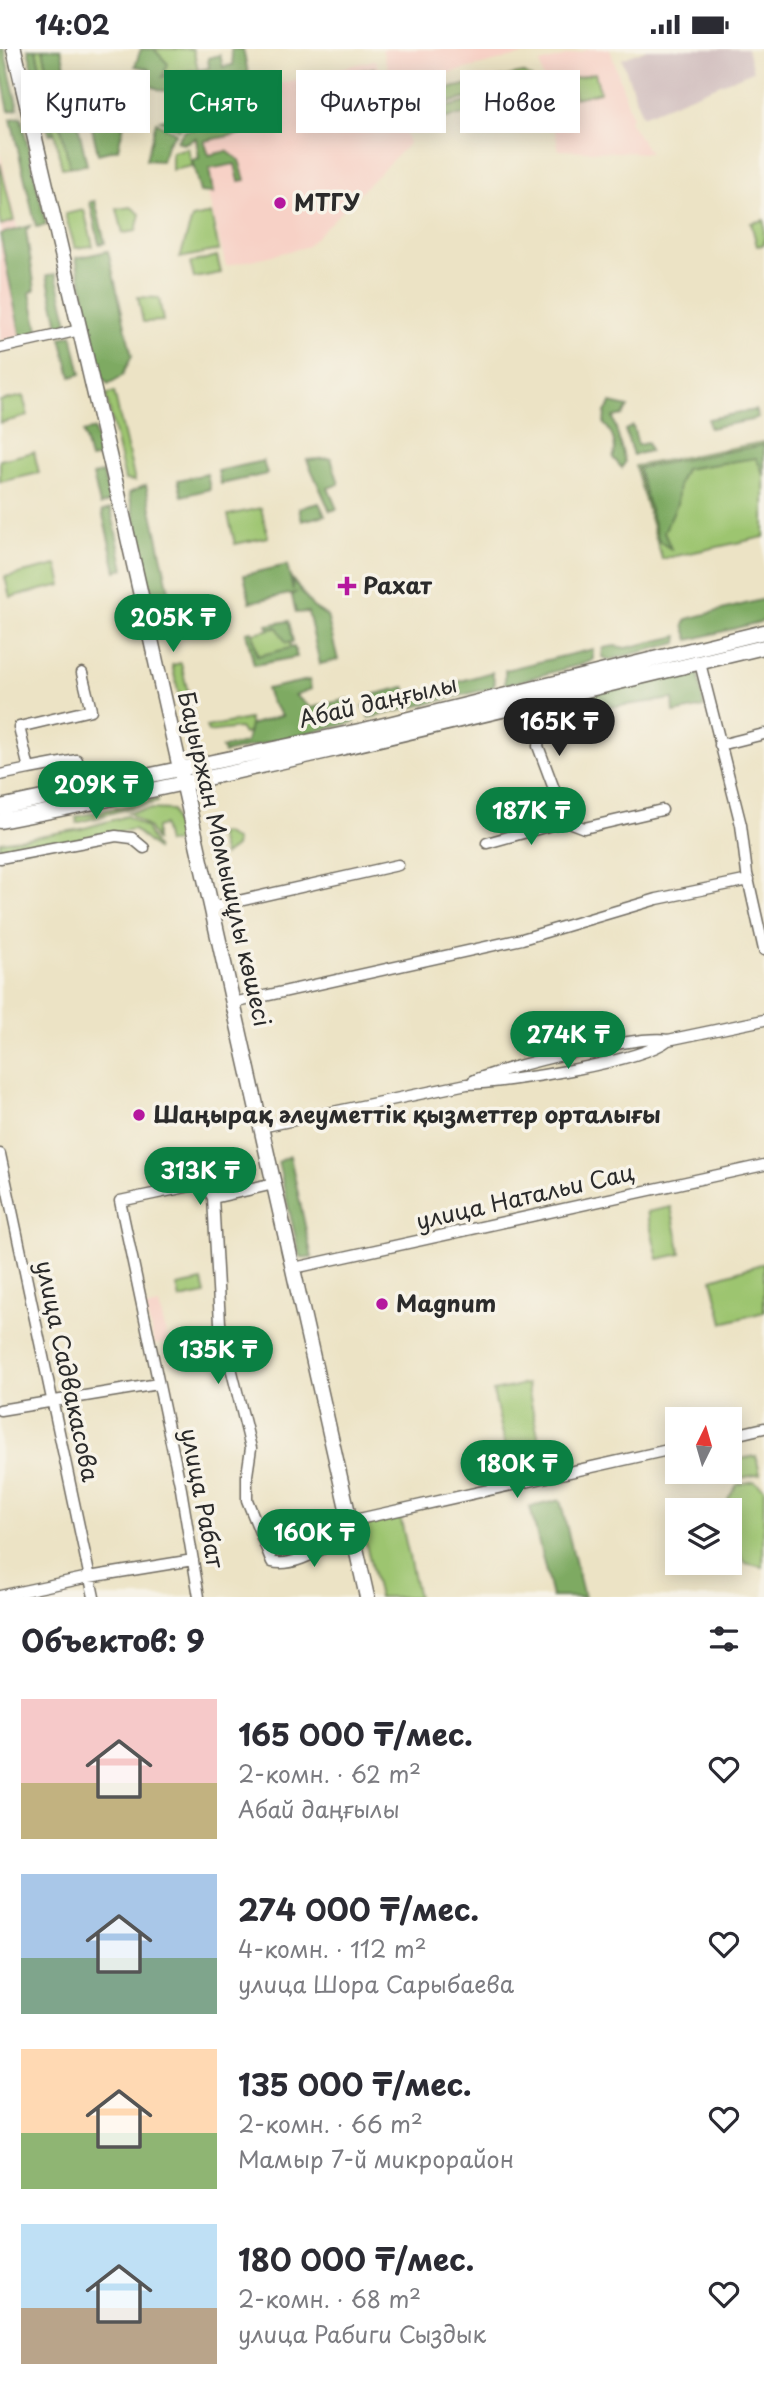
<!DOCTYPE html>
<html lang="ru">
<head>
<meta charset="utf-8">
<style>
  body { margin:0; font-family:"Playpen Sans",sans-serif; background:#f2f2f3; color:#2b2b33; height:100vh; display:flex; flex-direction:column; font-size:26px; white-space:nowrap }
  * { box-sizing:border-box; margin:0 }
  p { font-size:23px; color:#7c7c81 }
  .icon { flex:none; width:38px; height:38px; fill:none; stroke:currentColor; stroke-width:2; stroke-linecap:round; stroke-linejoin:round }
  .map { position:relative; height:1548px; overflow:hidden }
  .side { display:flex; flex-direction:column; background:#fff; flex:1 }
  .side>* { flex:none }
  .guide { position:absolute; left:21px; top:21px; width:723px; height:63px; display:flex; gap:14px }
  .needle { width:46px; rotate:5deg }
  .tools { position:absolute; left:665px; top:1358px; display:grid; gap:14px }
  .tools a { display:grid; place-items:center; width:77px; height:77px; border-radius:0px; background:#fff; box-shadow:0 4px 18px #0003; font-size:35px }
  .price { position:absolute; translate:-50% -60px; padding:0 16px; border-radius:24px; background:#0b8043; color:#fff; font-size:23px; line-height:46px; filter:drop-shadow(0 2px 4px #0008) }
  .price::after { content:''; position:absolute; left:50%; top:42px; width:21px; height:16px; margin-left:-10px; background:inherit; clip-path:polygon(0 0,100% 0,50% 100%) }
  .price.on { background:#222; color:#fff }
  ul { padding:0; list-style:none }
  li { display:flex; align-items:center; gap:21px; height:175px; padding:0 21px }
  li span { display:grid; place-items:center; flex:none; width:196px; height:140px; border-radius:0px; color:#555 }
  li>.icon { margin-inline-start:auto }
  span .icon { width:84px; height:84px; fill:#fffc; stroke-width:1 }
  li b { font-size:30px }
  h2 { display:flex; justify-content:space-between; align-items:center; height:84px; padding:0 21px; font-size:30px }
  .tag { padding:0 24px; border-radius:0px; background:#fff; box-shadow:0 4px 18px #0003; font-size:24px; line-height:63px }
  .tag.on { background:#0b8043; color:#fff }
  .status { display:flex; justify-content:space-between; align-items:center; height:49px; padding:0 35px; background:#fff; direction:ltr }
  .status svg { height:19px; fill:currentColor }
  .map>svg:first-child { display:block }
  .built { fill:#f7d1c6 }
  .industrial { fill:#d2bfbf }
  .green { fill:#9dc570; stroke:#64784e; stroke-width:2 }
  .forest { fill:#7eaa62; stroke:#546a46; stroke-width:2 }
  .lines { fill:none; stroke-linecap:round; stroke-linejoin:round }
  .minor-casing { stroke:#6f6b61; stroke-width:13 }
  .major-casing { stroke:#6f6b61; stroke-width:17 }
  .minor { stroke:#fff; stroke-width:10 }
  .major { stroke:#fff; stroke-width:14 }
  .poi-dot { fill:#b5179e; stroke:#f7f3e8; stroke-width:2.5 }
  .labels { text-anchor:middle; stroke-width:7; stroke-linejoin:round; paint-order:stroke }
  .poi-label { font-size:23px; font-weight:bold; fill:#2b2b2b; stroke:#f7f3e8; text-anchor:start }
  .street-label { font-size:23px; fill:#2b2b2b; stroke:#f7f3e8 }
</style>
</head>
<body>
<div class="status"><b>14:02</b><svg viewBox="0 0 49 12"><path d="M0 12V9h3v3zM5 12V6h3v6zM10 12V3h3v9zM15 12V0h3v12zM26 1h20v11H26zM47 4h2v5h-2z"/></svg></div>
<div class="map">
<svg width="764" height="1548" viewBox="0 0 764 1548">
  <rect width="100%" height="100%" fill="#f7f3e8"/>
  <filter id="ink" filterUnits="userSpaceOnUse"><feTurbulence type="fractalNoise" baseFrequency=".0143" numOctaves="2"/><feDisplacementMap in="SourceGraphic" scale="14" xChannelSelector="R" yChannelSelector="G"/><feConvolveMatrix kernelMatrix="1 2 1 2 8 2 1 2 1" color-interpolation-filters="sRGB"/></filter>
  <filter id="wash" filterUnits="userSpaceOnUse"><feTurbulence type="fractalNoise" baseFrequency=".00686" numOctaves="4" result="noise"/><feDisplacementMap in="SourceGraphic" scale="28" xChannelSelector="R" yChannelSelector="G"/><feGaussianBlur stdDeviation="1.57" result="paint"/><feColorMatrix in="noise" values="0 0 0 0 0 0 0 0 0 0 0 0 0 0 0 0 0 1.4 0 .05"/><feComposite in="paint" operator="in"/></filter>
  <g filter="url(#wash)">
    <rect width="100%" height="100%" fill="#ece3c5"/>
    <path class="built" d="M 382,0 L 529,0 L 530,4 L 393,38 Z
      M 591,0 L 610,0 L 632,68 L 629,72 L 650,104 L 559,101 L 540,14 Z
      M 375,11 L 409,94 L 306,198 L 226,217 L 193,86 L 276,69 L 275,63 L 287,60 L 284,47 L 272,49 L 270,37 Z
      M 0,103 L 19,186 L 35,285 L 0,292 Z
      M 159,1256 L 168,1293 L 155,1296 L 145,1259 Z"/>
    <path class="industrial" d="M 647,0 L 747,0 L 753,22 L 642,67 L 622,10 Z"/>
    <path class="green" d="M 36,0 L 43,0 L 70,118 L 62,119 Z
      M 151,0 L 193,0 L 198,20 L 157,27 Z
      M 374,19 L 379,39 L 344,46 L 340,26 Z
      M 523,24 L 532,29 L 532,37 L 486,46 L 479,42 L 478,34 Z
      M 595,24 L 600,43 L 575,49 L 571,30 Z
      M 338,27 L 342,47 L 303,55 L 299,35 Z
      M 474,34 L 476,43 L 472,48 L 438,56 L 435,43 Z
      M 533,39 L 535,50 L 484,61 L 482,54 L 486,49 Z
      M 419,46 L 425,74 L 409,77 L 403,49 Z
      M 473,52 L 478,55 L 480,62 L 441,70 L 438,60 Z
      M 188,99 L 192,117 L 172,121 L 172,103 Z
      M 0,114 L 14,172 L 1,176 L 0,173 Z
      M 131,158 L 140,165 L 136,182 L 123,184 L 117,160 Z
      M 84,161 L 93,197 L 75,199 L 65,165 Z
      M 211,165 L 219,201 L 180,209 L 192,169 Z
      M 764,171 L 764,196 L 757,197 L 751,174 Z
      M 217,207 L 221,224 L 194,229 L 190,214 Z
      M 138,248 L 159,249 L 163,272 L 143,273 Z
      M 114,343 L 135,432 L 125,431 L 106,346 Z
      M 23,347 L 28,367 L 0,374 L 0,352 Z
      M 764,393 L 764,488 L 662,510 L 635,417 Z
      M 34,403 L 39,424 L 0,433 L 0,411 Z
      M 261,459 L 268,488 L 235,495 L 228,466 Z
      M 57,516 L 62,536 L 10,548 L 5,528 Z
      M 168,555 L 173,579 L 161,582 L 155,562 Z
      M 286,577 L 292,606 L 259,613 L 253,584 Z
      M 181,614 L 194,670 L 188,671 L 184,668 L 172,616 Z
      M 249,670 L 252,683 L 244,685 L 240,679 L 208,683 L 206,678 Z
      M 157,750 L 158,753 L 128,759 L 77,774 L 76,768 Z
      M 149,760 L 172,761 L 180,793 L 167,794 L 163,776 L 156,778 L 156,792 L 149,779 L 128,763 Z
      M 127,767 L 146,779 L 157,801 L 134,780 L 0,804 L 0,793 L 81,780 Z
      M 224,784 L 236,792 L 235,798 L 224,806 L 218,785 Z
      M 671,1158 L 681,1205 L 658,1210 L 647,1163 Z
      M 764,1214 L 764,1263 L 723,1274 L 712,1230 Z
      M 202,1232 L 205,1245 L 180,1250 L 177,1237 Z
      M 527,1335 L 544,1414 L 511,1421 L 493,1342 Z
      M 756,1407 L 760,1425 L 727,1432 L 725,1423 L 730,1423 L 730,1412 Z
      M 754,1432 L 764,1439 L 763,1518 L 746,1514 L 741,1507 L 728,1450 L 737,1436 Z
      M 400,1467 L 418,1548 L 379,1548 L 361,1476 Z"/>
    <path class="forest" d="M 0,0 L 4,0 L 18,60 L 9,62 L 0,19 Z
      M 28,0 L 36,0 L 54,84 L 50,85 L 46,77 Z
      M 43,0 L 61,0 L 87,116 L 70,118 Z
      M 141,0 L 154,0 L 168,15 L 162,28 L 209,19 L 208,9 L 220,6 L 223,18 L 233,16 L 231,0 L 243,0 L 248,24 L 163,42 L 149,36 L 149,20 L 135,17 Z
      M 113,40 L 138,64 L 130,67 L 107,44 Z
      M 105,45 L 102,59 L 114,63 L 124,74 L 118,100 L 98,105 L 85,48 Z
      M 250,52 L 252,62 L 184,77 L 179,81 L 160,71 Z
      M 256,67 L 258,75 L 249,83 L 204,92 L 209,106 L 227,102 L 239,111 L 245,131 L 239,132 L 235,115 L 209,120 L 213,144 L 200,143 L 192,111 L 199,109 L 196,89 L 183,95 L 177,92 L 184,82 Z
      M 21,68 L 46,176 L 36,178 L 11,70 Z
      M 156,73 L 176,84 L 168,93 L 162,112 L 146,111 Z
      M 95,152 L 105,194 L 99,195 L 90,153 Z
      M 30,177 L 26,182 L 35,240 L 30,244 L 39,285 L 21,289 L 0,185 Z
      M 108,202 L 132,307 L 122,327 L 108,335 L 103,329 L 76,209 Z
      M 56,225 L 69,278 L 59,281 L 47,226 Z
      M 72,286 L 81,325 L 71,328 L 61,289 Z
      M 611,354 L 628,358 L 623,366 L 613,368 L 625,413 L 622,419 L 613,409 C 618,398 612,382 604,375 L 605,363 Z
      M 755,361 L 758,368 L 752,371 L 709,379 L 708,370 Z
      M 633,377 L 638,396 L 647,394 L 650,402 L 633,406 L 625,381 Z
      M 94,380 L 100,408 L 90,410 L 83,383 Z
      M 764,396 L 764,426 L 756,409 L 685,420 L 679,434 L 677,455 L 664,483 L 671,500 L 659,492 L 638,419 Z
      M 331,409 L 339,435 L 328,439 L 337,460 L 330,462 L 307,411 Z
      M 263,412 L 267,425 L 221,435 L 218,422 Z
      M 103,424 L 110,453 L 100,456 L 93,426 Z
      M 207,425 L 210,440 L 182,447 L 178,431 Z
      M 146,436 L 170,547 L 159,549 L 152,547 L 129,444 Z
      M 319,454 L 325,466 L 302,472 L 299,459 Z
      M 111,460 L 124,520 L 116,522 L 102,462 Z
      M 287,516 L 293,541 L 292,530 L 313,558 L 327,567 L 338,611 L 320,615 L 308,563 L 296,564 L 292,547 L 295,544 L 250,553 L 244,526 Z
      M 764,550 L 764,572 L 689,591 L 684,576 L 687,570 Z
      M 289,572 L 293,593 L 286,594 L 277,578 L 269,580 L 267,576 Z
      M 252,582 L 257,607 L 294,598 L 297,608 L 254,616 L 246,583 Z
      M 678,587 L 677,594 L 609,611 L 602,608 L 603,599 L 615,597 L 626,599 Z
      M 593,600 L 593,611 L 586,614 L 505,636 L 505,621 Z
      M 678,622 L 698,624 L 704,658 L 674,664 L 673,650 L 555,665 L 558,651 Z
      M 492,623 L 495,634 L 492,639 L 369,669 L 363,657 L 368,656 L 367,647 L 405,638 L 409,647 Z
      M 309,631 L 311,640 L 295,646 L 311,659 L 348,650 L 355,673 L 224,704 L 222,699 L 246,694 L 250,676 L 282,666 L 271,653 L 266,640 Z
      M 290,1107 L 312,1209 L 300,1208 L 278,1113 Z
      M 560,1451 L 584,1548 L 552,1548 L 530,1458 Z"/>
  </g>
  <g filter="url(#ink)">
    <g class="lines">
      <defs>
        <path id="minor" d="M 0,299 L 80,281
          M 700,614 L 741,776 L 747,825 L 764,901
          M 553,650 C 551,667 539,680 538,697 L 566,772 L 584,779 L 662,761
          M 720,696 L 764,685
          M 29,720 L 77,711
          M 0,726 L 29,720 L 19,678 L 91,661 L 82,624
          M 487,794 L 566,772
          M 0,809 L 116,787 L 132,789 L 144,799
          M 212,858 L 398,816
          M 233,954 L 522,890 L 657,850 L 749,831
          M 473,1032 C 503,1018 638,985 668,991
          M 261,1078 L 467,1035 C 506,1034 641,1013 668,991 L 764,971
          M 0,1105 L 94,1548
          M 213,1149 L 220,1274 L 251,1399 L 247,1426 L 247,1451 L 272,1513 C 297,1520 331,1493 353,1483
          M 294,1219 L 764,1116
          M 0,1361 L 158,1335
          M 730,1387 L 764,1379
          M 350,1472 L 677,1399
          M 0,1547 L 89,1528 L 193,1511
          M 199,1548 L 181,1440 L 120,1152 L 205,1134 L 213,1149 L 274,1135"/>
        <path id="major" d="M 14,0 L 117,440 L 367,1548
          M 0,758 L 364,681 L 764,583
          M 0,772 C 257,722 510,659 764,598"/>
      </defs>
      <use href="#minor" class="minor-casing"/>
      <use href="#major" class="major-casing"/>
      <use href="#minor" class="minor"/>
      <use href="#major" class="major"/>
    </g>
  </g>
  <g class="poi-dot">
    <circle cx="280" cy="154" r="7"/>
    <path d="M343.5 526.5h7v7h7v7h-7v7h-7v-7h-7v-7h7z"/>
    <circle cx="139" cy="1066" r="7"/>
    <circle cx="382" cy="1255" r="7"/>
  </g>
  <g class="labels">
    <g class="poi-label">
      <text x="294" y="162">МТГУ</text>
      <text x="363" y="545">Рахат</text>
      <text x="153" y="1074">Шаңырақ әлеуметтік қызметтер орталығы</text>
      <text x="396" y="1263">Magnum</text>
    </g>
    <g class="street-label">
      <text transform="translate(378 653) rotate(-13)" y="8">Абай даңғылы</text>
      <text transform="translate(224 810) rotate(77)" y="8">Бауыржан Момышұлы көшесі</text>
      <text transform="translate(525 1148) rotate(-13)" y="8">улица Натальи Сац</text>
      <text transform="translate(67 1322) rotate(78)" y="8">улица Садвакасова</text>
      <text transform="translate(202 1449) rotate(79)" y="8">улица Рабат</text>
    </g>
  </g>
</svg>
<div class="tools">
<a><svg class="needle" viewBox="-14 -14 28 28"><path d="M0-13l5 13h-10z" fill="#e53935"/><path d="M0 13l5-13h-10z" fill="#7c7c81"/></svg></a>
<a><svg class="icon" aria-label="layers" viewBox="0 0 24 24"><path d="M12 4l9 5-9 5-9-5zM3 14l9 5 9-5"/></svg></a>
</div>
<b class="price" style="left:173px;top:605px">205K ₸</b>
<b class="price on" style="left:559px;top:709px">165K ₸</b>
<b class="price" style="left:96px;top:772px">209K ₸</b>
<b class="price" style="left:531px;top:798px">187K ₸</b>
<b class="price" style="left:568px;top:1022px">274K ₸</b>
<b class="price" style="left:200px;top:1158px">313K ₸</b>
<b class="price" style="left:218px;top:1337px">135K ₸</b>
<b class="price" style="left:517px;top:1451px">180K ₸</b>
<b class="price" style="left:314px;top:1520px">160K ₸</b>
<div class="guide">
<a class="tag">Купить</a>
<a class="tag on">Снять</a>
<a class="tag">Фильтры</a>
<a class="tag">Новое</a>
</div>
</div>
<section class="side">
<h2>Объектов: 9<svg class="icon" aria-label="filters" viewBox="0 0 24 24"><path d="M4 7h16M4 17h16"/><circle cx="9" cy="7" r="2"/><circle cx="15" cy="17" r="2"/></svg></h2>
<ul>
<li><span style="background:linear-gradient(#f6c9c9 60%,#c2b280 0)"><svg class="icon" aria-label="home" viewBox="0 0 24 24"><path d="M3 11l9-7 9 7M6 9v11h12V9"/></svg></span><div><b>165 000 ₸/мес.</b><p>2-комн. · 62 m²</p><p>Абай даңғылы</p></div><svg class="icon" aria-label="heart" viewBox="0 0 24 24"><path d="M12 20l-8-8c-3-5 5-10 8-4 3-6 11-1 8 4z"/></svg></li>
<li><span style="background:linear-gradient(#a9c7e8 60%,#7fa58c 0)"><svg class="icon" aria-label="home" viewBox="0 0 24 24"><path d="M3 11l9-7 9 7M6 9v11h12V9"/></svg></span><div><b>274 000 ₸/мес.</b><p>4-комн. · 112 m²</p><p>улица Шора Сарыбаева</p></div><svg class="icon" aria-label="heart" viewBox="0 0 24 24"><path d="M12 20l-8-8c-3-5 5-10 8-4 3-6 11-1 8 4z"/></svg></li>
<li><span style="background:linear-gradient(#ffd9b3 60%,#8fb573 0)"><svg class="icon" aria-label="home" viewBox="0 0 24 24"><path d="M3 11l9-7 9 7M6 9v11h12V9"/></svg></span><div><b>135 000 ₸/мес.</b><p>2-комн. · 66 m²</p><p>Мамыр 7-й микрорайон</p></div><svg class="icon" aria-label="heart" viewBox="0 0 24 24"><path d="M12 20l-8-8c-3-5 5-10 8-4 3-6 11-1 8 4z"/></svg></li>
<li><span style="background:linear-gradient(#bfe0f5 60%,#b9a48a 0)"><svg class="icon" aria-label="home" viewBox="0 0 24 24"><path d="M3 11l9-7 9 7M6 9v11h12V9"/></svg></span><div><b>180 000 ₸/мес.</b><p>2-комн. · 68 m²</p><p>улица Рабиги Сыздык</p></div><svg class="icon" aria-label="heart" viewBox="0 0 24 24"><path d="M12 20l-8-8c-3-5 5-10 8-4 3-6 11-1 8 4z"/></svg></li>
</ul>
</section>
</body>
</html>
